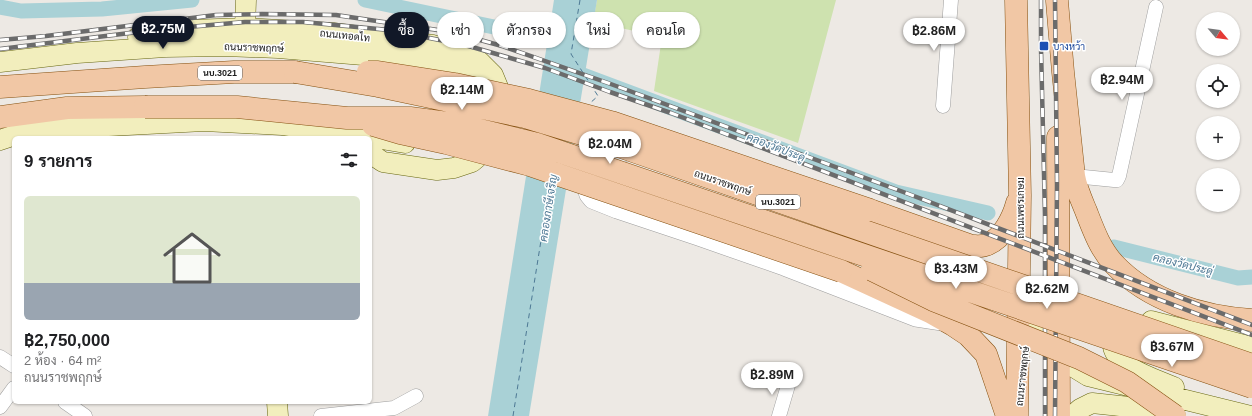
<!DOCTYPE html>
<html lang="th">
<head>
<meta charset="utf-8">
<style>
  body { margin:0; font-family:Arial,Sarabun,sans-serif; background:#f2f2f2; color:#202124; height:100vh; display:flex; flex-direction:column; font-size:15px; white-space:nowrap }
  * { box-sizing:border-box; margin:0 }
  p { font-size:13px; color:#757577 }
  .icon { flex:none; width:22px; height:22px; fill:none; stroke:currentColor; stroke-width:2; stroke-linecap:round; stroke-linejoin:round }
  .map { position:relative; flex:1; overflow:hidden }
  .details { position:absolute; left:12px; top:136px; width:360px; height:268px; display:flex; flex-direction:column; background:#fff; border-radius:6px; box-shadow:0 1px 3px #0004 }
  .details>* { flex:none }
  .hud { position:absolute; left:384px; top:12px; width:380px; height:36px; display:flex; gap:8px }
  .needle { width:26px; rotate:119deg }
  .buttons { position:absolute; left:1196px; top:12px; display:grid; gap:8px }
  .buttons a { display:grid; place-items:center; width:44px; height:44px; border-radius:50%; background:#fff; box-shadow:0 1px 3px #0004; font-size:20px }
  .price { position:absolute; translate:-50% -34px; padding:0 9px; border-radius:14px; background:#fff; color:#222; font-size:13px; line-height:26px; filter:drop-shadow(0 1px 2px #0008) }
  .price::after { content:''; position:absolute; left:50%; top:24px; width:12px; height:9px; margin-left:-6px; background:inherit; clip-path:polygon(0 0,100% 0,50% 100%) }
  .price.on { background:#111827; color:#fff }
  ul { padding:0; list-style:none }
  li { display:grid; align-content:center; gap:8px; height:212px; padding:0 12px }
  li span { display:grid; place-items:center; height:124px; border-radius:6px; color:#555 }
  li>.icon { margin-inline-start:auto }
  span .icon { width:72px; height:72px; fill:#fffc; stroke-width:1 }
  li b { font-size:17px }
  h2 { display:flex; justify-content:space-between; align-items:center; height:48px; padding:0 12px; font-size:17px }
  .pill { padding:0 14px; border-radius:18px; background:#fff; box-shadow:0 1px 3px #0004; font-size:14px; line-height:36px }
  .pill.on { background:#111827; color:#fff }
  .map>svg:first-child { display:block }
  .grass { fill:#cee2af }
  .water { fill:#a9d1d6 }
  .lines { fill:none; stroke-linecap:round; stroke-linejoin:round }
  .canal { stroke:#a9d1d6; stroke-width:15 }
  .ferry { stroke:#4d7894; stroke-width:1; stroke-dasharray:5 4; stroke-linecap:butt }
  .minor-casing { stroke:#9e9e9e; stroke-width:15 }
  .tertiary-casing { stroke:#9e9e9e; stroke-width:18 }
  .secondary-casing { stroke:#676711; stroke-width:21 }
  .primary-casing { stroke:#865110; stroke-width:23 }
  .minor { stroke:#fff; stroke-width:14 }
  .tertiary { stroke:#fff; stroke-width:17 }
  .secondary { stroke:#f2eebd; stroke-width:20 }
  .primary { stroke:#f1c7a5; stroke-width:22 }
  .rail-casing { stroke:#6b6b6b; stroke-width:4.5 }
  .rail { stroke:#fff; stroke-width:3; stroke-dasharray:9; stroke-linecap:butt }
  .primary-bridge-casing { stroke:#865110; stroke-width:23; stroke-linecap:butt }
  .primary-bridge { stroke:#f1c7a5; stroke-width:22 }
  .transit-dot { fill:#1a4fb4; stroke:#fff; stroke-width:1.5 }
  .labels { text-anchor:middle; stroke-width:3; stroke-linejoin:round; paint-order:stroke }
  .shield { fill:#fff; stroke:#616161; stroke-width:1 }
  .shield-label { font-size:9px; font-weight:bold; fill:#1d1d1d }
  .street-label { font-size:10px; fill:#1d1d1d; stroke:#fff }
  .transit-label { font-size:10px; fill:#164399; stroke:#fff; text-anchor:start }
  .water-label { font-size:11px; font-style:italic; fill:#4d7894; stroke:#fff }
</style>
</head>
<body>
<div class="map">
<svg width="1252" height="416" viewBox="0 0 1252 416">
  <rect width="100%" height="100%" fill="#ede9e4"/>
  <path class="grass" d="M 597,0 L 836,0 L 798,143 L 654,91 L 662,37 L 593,22 Z"/>
  <path class="water" d="M 554,0 L 597,0 L 529,416 L 488,416 Z"/>
  <g class="lines">
    <path class="canal" d="M 365,0 L 566,42
      M 0,7 L 21,11 L 102,9 L 192,0
      M 567,69 L 896,192 L 988,213
      M 1114,247 L 1238,278 L 1252,277"/>
    <path class="ferry" d="M 580,0 L 571,54 L 598,96 L 589,104
      M 513,416 L 550,184"/>
    <defs>
      <path id="minor" d="M 943,106 L 951,0
        M 1074,176 L 1114,180 L 1117,180 L 1119,176 L 1156,7
        M 0,357 L 14,366
        M 65,402 L 85,416
        M 0,407 L 14,388
        M 321,416 L 394,408 L 416,396
        M 779,416 L 789,382"/>
      <path id="tertiary" d="M 622,154 L 610,149 L 600,151 L 594,158 L 589,165 L 585,186 L 588,195 L 592,200 L 617,210 L 698,237 L 784,267 L 916,318 L 942,322"/>
      <path id="secondary" d="M 245,28 L 246,0
        M 138,37 L 191,30 L 245,28 L 333,33 L 433,45 L 457,52 L 479,61 L 493,75 L 500,92 L 500,122 L 488,145 L 478,157 L 472,162 L 454,168 L 437,170 L 383,162 L 374,156 L 370,156
        M 0,62 L 77,53 L 165,47 L 224,46 L 278,48 L 400,58 L 457,69 C 460,70 464,70 467,72 C 475,78 480,91 479,101
        M 0,140 L 24,132 L 51,129 L 204,121 L 282,125 L 346,133 L 405,143
        M 1027,300 C 1039,338 1053,356 1088,376 L 1251,416
        M 1151,321 L 1252,347
        M 1117,328 C 1114,332 1113,335 1113,340 C 1109,366 1156,379 1174,387
        M 277,402 L 278,416
        M 1072,416 L 1080,409 L 1092,403 L 1129,407 L 1175,415"/>
      <path id="primary" d="M 1016,0 L 1020,195 L 1017,416
        M 1057,1 L 1063,72 L 1074,176 C 1076,188 1081,199 1086,211 C 1093,229 1100,249 1114,264 C 1149,301 1203,317 1252,320
        M 0,87 L 145,77 L 234,72 L 295,72
        M 0,117 L 67,108 L 145,107
        M 1058,137 L 1059,416
        M 870,210 L 972,246 C 977,246 983,247 988,244 C 1003,238 1013,218 1017,203
        M 841,271 L 930,312 L 953,325 L 968,335 L 986,354 L 1007,416"/>
    </defs>
    <use href="#minor" class="minor-casing"/>
    <use href="#tertiary" class="tertiary-casing"/>
    <use href="#secondary" class="secondary-casing"/>
    <use href="#primary" class="primary-casing"/>
    <use href="#minor" class="minor"/>
    <use href="#tertiary" class="tertiary"/>
    <use href="#secondary" class="secondary"/>
    <use href="#primary" class="primary"/>
    <defs>
      <path id="rail" d="M 1041,0 L 1041,48 L 1045,216 L 1045,416
        M 0,40 L 46,36 L 216,15 L 262,14 L 336,15 L 451,32 L 502,46 L 608,83 L 906,193 L 1252,325
        M 0,49 L 154,30 L 245,22 L 303,22 L 389,30 L 465,45 L 545,68 L 610,92 L 671,113 L 1252,335
        M 1055,416 L 1057,184 L 1055,0"/>
    </defs>
    <use href="#rail" class="rail-casing"/>
    <use href="#rail" class="rail"/>
    <defs>
      <path id="primary-bridge" d="M 295,72 L 378,86 L 525,117 L 598,139 L 1252,365
        M 368,72 L 378,72 L 455,84 L 529,100 L 611,122 L 870,210
        M 145,107 L 237,107 L 347,118 L 410,118 L 455,124 L 537,144 L 1252,387
        M 373,125 L 400,133 L 446,143 L 530,165 L 841,271
        M 872,270 L 933,300 L 1079,358 L 1127,382 L 1175,416"/>
    </defs>
    <use href="#primary-bridge" class="primary-bridge-casing"/>
    <use href="#primary-bridge" class="primary-bridge"/>
  </g>
  <rect class="transit-dot" x="1039" y="41" width="10" height="10" rx="2"/>
  <g class="labels">
    <g class="shield">
      <rect x="198" y="66" width="44" height="14" rx="3"/>
      <rect x="756" y="195" width="44" height="14" rx="3"/>
    </g>
    <g class="shield-label">
      <text x="220" y="76">นบ.3021</text>
      <text x="778" y="205">นบ.3021</text>
    </g>
    <g class="street-label">
      <text transform="translate(345 35) rotate(6)" y="4">ถนนเทอดไท</text>
      <text transform="translate(254 47) rotate(2)" y="4">ถนนราชพฤกษ์</text>
      <text transform="translate(723 182) rotate(19)" y="4">ถนนราชพฤกษ์</text>
      <text transform="translate(1020 208) rotate(-90)" y="4">ถนนเพชรเกษม</text>
      <text transform="translate(1022 376) rotate(-84)" y="4">ถนนราชพฤกษ์</text>
    </g>
    <g class="transit-label">
      <text x="1053" y="50">บางหว้า</text>
    </g>
    <g class="water-label">
      <text transform="translate(776 147) rotate(21)" y="4">คลองวัดประดู่</text>
      <text transform="translate(548 208) rotate(-81)" y="4">คลองภาษีเจริญ</text>
      <text transform="translate(1183 264) rotate(14)" y="4">คลองวัดประดู่</text>
    </g>
  </g>
</svg>
<div class="buttons">
<a><svg class="needle" viewBox="-14 -14 28 28"><path d="M0-13l5 13h-10z" fill="#e53935"/><path d="M0 13l5-13h-10z" fill="#757577"/></svg></a>
<a><svg class="icon" aria-label="locate" viewBox="0 0 24 24"><circle cx="12" cy="12" r="6"/><path d="M12 2v4M12 18v4M2 12h4M18 12h4"/></svg></a>
<a>+</a>
<a>−</a>
</div>
<b class="price on" style="left:163px;top:50px">฿2.75M</b>
<b class="price" style="left:934px;top:52px">฿2.86M</b>
<b class="price" style="left:1122px;top:101px">฿2.94M</b>
<b class="price" style="left:462px;top:111px">฿2.14M</b>
<b class="price" style="left:610px;top:165px">฿2.04M</b>
<b class="price" style="left:956px;top:290px">฿3.43M</b>
<b class="price" style="left:1047px;top:310px">฿2.62M</b>
<b class="price" style="left:1172px;top:368px">฿3.67M</b>
<b class="price" style="left:772px;top:396px">฿2.89M</b>
<div class="hud">
<a class="pill on">ซื้อ</a>
<a class="pill">เช่า</a>
<a class="pill">ตัวกรอง</a>
<a class="pill">ใหม่</a>
<a class="pill">คอนโด</a>
</div>
<section class="details">
<h2>9 รายการ<svg class="icon" aria-label="filters" viewBox="0 0 24 24"><path d="M4 7h16M4 17h16"/><circle cx="9" cy="7" r="2"/><circle cx="15" cy="17" r="2"/></svg></h2>
<ul>
<li><span style="background:linear-gradient(#dfe7d0 70%,#9aa5b1 0)"><svg class="icon" aria-label="home" viewBox="0 0 24 24"><path d="M3 11l9-7 9 7M6 9v11h12V9"/></svg></span><div><b>฿2,750,000</b><p>2 ห้อง · 64 m²</p><p>ถนนราชพฤกษ์</p></div></li>
</ul>
</section>
</div>
</body>
</html>
